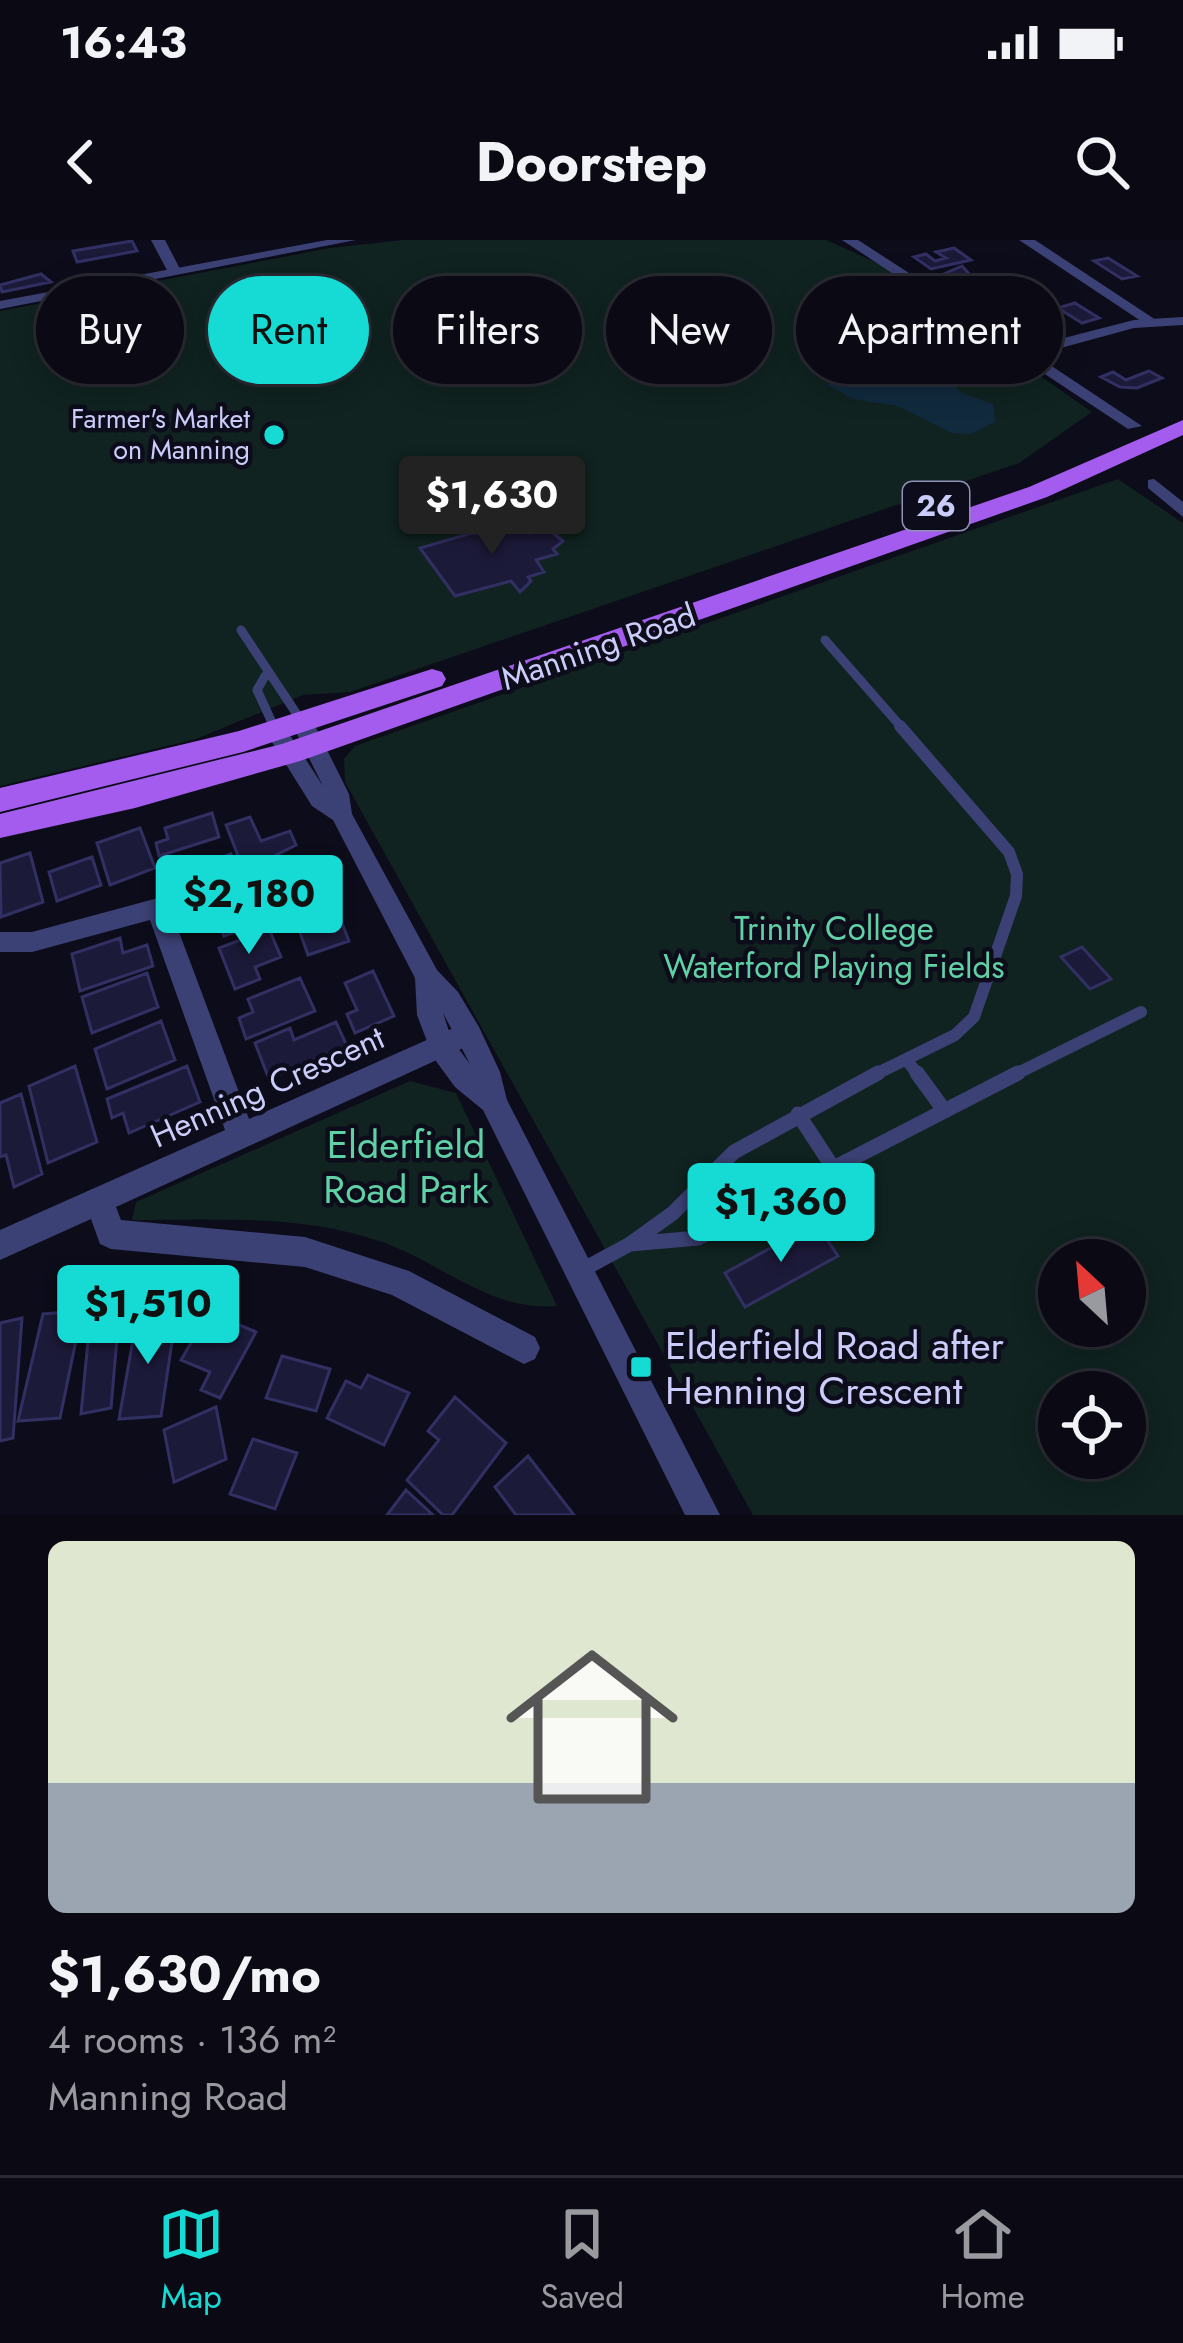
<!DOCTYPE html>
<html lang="en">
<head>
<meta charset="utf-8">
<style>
  body { margin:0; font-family:Jost,sans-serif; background:#13121d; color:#f1f3f6; height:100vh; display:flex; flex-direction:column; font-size:45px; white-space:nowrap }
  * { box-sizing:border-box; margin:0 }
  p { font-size:39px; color:#999aa0 }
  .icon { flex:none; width:66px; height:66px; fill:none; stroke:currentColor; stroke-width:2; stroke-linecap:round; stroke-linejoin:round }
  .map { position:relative; height:1275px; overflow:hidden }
  .drawer { display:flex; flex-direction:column; background:#0a0914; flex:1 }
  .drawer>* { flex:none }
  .top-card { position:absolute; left:36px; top:36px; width:1113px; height:108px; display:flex; gap:24px }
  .needle { width:78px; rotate:334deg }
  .buttons { position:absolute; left:1038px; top:999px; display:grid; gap:24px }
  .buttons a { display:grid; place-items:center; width:108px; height:108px; border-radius:50%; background:#0a0914; box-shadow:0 6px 30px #0003,0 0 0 3px #2a2a34; font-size:60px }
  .price { position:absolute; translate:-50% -102px; padding:0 27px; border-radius:12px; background:#15dbd4; color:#111; font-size:39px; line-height:78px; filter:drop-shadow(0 3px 6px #0008) }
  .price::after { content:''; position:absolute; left:50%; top:72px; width:36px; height:27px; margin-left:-18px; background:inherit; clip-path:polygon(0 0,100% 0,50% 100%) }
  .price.active { background:#222; color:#fff }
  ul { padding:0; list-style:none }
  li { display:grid; align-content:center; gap:24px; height:636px; padding:0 48px }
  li+li { border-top:3px solid #2a2a34 }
  li span { display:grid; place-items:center; height:372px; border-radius:18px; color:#555 }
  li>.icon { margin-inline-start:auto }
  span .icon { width:216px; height:216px; fill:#fffc; stroke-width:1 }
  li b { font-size:51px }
  .chip { padding:0 42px; border-radius:54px; background:#0a0914; box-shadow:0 6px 30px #0003,0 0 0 3px #2a2a34; font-size:42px; line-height:108px }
  .chip.active { background:#15dbd4; color:#111 }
  .status { display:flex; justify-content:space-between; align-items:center; height:84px; padding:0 60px; background:#0a0914; direction:ltr }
  .status svg { height:33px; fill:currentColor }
  header { display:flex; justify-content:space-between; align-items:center; height:156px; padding:0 48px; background:#0a0914; font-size:54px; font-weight:700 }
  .dock { display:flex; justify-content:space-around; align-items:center; height:168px; border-top:3px solid #2a2a34; background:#0a0914; font-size:33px; color:#999aa0 }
  .dock a { display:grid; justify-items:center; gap:6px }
  .dock .active { color:#15dbd4 }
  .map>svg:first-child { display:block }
  .green { fill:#102320; fill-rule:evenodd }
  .water { fill:#112a3e }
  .building { fill:#1c1a39; stroke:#322f63; stroke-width:3 }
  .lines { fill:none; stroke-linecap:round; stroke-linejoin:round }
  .service-far2 { stroke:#3c4175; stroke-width:9 }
  .service-far1 { stroke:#3c4175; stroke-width:12 }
  .service { stroke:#3c4175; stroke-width:15 }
  .minor { fill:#3c4175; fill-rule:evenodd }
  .tertiary { fill:#3c4175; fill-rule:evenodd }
  .primary { fill:#a45cef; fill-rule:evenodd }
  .poi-dot { fill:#15dbd4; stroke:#0d0c1a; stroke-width:4.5 }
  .labels { text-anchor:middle; stroke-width:9; stroke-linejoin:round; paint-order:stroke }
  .far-poi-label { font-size:27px; fill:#cbccfa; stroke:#0d0c1a; text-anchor:end }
  .shield { fill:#0d0c1a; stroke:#9292b7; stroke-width:3 }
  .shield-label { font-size:30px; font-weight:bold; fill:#cbccfa }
  .street-label { font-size:33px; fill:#cbccfa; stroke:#0d0c1a }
  .park-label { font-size:33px; fill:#5fd1a5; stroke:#0d0c1a }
  .near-park-label { font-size:39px; fill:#5fd1a5; stroke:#0d0c1a }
  .near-poi-label { font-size:39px; fill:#cbccfa; stroke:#0d0c1a; text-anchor:start }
</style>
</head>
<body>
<div class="status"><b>16:43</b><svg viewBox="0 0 49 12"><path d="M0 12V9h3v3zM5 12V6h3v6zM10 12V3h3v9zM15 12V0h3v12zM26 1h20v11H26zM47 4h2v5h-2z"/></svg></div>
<header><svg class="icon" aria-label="back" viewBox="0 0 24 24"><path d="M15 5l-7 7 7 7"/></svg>Doorstep<svg class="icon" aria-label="search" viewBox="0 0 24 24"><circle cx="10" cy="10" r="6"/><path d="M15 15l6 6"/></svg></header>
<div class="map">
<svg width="1183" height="1275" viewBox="0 0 1183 1275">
  <rect width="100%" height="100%" fill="#0d0c1a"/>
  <path class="green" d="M 403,0 L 826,0 L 880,24 L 1092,172 L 1019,223 L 350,452 L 303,455 L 196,499 L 0,546 L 0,71 L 330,8 Z
    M 1118,239 L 1183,283 L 1183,1275 L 753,1275 L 345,542 L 344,519 L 355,506 ZM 1059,1020 L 1125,1020 L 1125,1086 L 1059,1086 ZM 1059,1152 L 1125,1152 L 1125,1218 L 1059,1218 Z
    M 410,841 L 456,853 L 557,1066 C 489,1072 440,1021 379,1001 C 300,974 214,980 132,980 L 136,962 Z"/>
  <path class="water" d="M 883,109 L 923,117 L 962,153 L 993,164 L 995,182 L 971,194 L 952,193 L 898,166 L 853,159 L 828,145 L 835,137 L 856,148 L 846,131 L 850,127 L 889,130 L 893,124 L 883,117 L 848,117 Z"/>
  <path class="building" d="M 132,1 L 137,11 L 77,22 L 73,11 Z
    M 954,8 L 971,20 L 931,29 L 914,17 L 926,14 L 935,21 L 946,18 L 936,12 Z
    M 1108,18 L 1137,36 L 1122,39 L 1094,21 Z
    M 962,26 L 971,36 L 987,41 L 963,44 L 946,33 Z
    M 41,34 L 51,42 L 2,52 L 0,45 Z
    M 975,48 L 994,49 L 1013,56 L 982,63 L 964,51 Z
    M 1075,63 L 1099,78 L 1082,83 L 1058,68 Z
    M 1149,131 L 1162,138 L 1137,148 L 1120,147 L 1101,137 L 1113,132 L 1126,140 Z
    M 511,281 L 529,293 L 547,288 L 563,301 L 553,309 L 557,314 L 536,320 L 544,332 L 528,337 L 531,341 L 520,352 L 511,341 L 455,356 L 420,308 L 472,293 L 499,294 L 493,287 Z
    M 212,573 L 219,597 L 159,616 L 156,603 L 168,599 L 165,588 Z
    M 250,577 L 261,601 L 290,591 L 296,605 L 244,631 L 226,585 Z
    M 140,588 L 155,628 L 110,645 L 97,603 Z
    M 30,613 L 43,662 L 1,677 L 0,623 Z
    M 231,614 L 243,647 L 213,658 L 216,665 L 195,673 L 190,658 L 196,656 L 187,630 Z
    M 92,617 L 101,645 L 57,661 L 49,632 Z
    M 320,639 L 329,658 L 224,696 L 216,677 Z
    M 338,673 L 349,701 L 308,715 L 298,687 Z
    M 269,689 L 281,717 L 255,727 L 260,739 L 235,749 L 219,708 Z
    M 120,698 L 123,713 L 147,705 L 153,726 L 80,751 L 72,714 Z
    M 1082,707 L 1111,739 L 1090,749 L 1061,717 Z
    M 373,731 L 394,776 L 355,793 L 347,774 L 357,770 L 345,743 Z
    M 147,733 L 158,767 L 92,793 L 82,757 Z
    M 300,738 L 315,771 L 246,799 L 239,778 L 253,772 L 248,759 Z
    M 161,781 L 175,820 L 107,849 L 95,809 Z
    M 336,782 L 347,806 L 269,839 L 255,803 L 290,788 L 294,800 Z
    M 75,826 L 97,902 L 48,923 L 29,846 Z
    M 187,826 L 200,862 L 129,893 L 123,873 L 112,878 L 107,859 Z
    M 21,854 L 42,934 L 14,947 L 6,915 L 0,917 L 0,863 Z
    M 816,983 L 838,1016 L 745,1067 L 725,1033 Z
    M 82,1071 L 60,1178 L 18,1181 L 43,1074 Z
    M 209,1072 L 256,1092 L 220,1158 L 201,1150 L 210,1132 L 181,1120 Z
    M 119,1075 L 111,1168 L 81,1174 L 90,1080 Z
    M 176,1075 L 161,1176 L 119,1179 L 137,1077 Z
    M 22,1078 L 13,1198 L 0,1201 L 0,1083 Z
    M 282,1116 L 330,1129 L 316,1171 L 266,1158 Z
    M 368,1135 L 409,1153 L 384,1205 L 327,1178 L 346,1141 L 361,1148 Z
    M 455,1157 L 506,1203 L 452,1275 L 443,1275 L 407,1240 L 439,1200 L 428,1191 Z
    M 216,1167 L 226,1219 L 174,1242 L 164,1190 Z
    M 253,1199 L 297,1213 L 275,1269 L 230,1254 Z
    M 528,1216 L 574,1275 L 516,1275 L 495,1247 Z
    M 406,1250 L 433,1275 L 387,1275 Z"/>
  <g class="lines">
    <path class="service-far2" d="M 241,390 L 302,482
      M 825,400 L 903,489
      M 265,436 L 257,450 L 275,489"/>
    <path class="service-far1" d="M 274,486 L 276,491
      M 906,819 L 919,836
      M 872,836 L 955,795 L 974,777 L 1016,656 L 1017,634 L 1009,612 L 900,486
      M 1012,836 L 1141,772"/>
    <path class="service" d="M 917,833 L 944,870
      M 798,874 L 832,926
      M 630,1004 L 673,973 L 734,912 L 878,833
      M 580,1031 L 630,1004 L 698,998 L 1018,833"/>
    <path class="minor" d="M 151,0 L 165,0 L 181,31 L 179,34 L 169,34 Z
      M 1019,0 L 1035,0 L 1159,82 L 1147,85 Z
      M 1154,239 L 1183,262 L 1183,277 L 1148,248 L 1148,240 Z
      M 158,658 L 167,661 L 170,668 L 249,879 L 465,783 L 474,787 L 478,795 L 474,803 L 116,967 L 121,980 L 305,997 L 409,1031 L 535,1097 L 540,1108 L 535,1119 L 524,1124 L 392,1055 L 305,1027 L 111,1009 L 100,1004 L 91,979 L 0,1020 L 0,990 L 225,890 L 150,680 L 32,712 L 0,712 L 0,692 L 32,692 Z"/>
    <path class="tertiary" d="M 327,0 L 356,0 L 0,69 L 0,61 Z
      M 842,0 L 858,0 L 1025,108 L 1134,80 L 1183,77 L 1183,85 L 1134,88 L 1035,115 L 1142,186 L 1128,189 Z
      M 302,474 L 313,482 L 349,554 L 352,574 L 437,730 L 458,752 L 479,787 L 500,832 L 507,860 L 720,1275 L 685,1275 L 483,870 L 455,847 L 433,817 L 417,775 L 415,738 L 333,580 L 312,566 L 265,491 L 276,483 L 284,486 L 323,546 L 291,482 ZM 443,773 L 470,824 L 452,800 Z"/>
    <path class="primary" d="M 1183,180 L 1183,195 L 1047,257 L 300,521 L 135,568 L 0,598 L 0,574 L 282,504 L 1029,247 Z
      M 432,429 L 442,432 L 446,439 L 442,446 L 243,512 L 0,572 L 0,548 L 239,491 Z"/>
  </g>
  <g class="poi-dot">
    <circle cx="274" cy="195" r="12"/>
    <rect x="629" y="1115" width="24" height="24" rx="6"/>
  </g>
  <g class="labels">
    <g class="far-poi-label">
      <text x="250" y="188">Farmer's Market<tspan x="250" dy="31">on Manning</tspan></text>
    </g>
    <rect class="shield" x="903" y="242" width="66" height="48" rx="9"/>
    <g class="shield-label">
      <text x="936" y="276">26</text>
    </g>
    <g class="street-label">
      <text transform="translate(598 406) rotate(-19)" y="12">Manning Road</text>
      <text transform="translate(267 846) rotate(-24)" y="12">Henning Crescent</text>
    </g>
    <g class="park-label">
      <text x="834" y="700">Trinity College<tspan x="834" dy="38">Waterford Playing Fields</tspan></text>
    </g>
    <g class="near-park-label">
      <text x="406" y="918">Elderfield<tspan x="406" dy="45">Road Park</tspan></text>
    </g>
    <g class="near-poi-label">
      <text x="665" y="1119">Elderfield Road after<tspan x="665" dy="45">Henning Crescent</tspan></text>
    </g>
  </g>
</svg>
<div class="buttons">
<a><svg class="needle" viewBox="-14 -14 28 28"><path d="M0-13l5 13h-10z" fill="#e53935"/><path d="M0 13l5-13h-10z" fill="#999aa0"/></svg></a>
<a><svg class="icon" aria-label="locate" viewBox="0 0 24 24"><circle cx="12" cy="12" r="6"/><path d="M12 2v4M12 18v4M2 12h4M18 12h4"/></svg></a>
</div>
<b class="price active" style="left:492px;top:318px">$1,630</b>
<b class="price" style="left:249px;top:717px">$2,180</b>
<b class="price" style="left:781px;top:1025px">$1,360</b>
<b class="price" style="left:148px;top:1127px">$1,510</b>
<div class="top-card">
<a class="chip">Buy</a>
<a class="chip active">Rent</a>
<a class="chip">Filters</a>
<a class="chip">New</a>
<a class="chip">Apartment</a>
</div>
</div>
<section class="drawer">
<ul>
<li><span style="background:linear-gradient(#dfe7d0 65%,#9aa5b1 0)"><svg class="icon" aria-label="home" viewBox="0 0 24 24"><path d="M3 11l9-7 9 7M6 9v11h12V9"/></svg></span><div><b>$1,630/mo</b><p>4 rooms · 136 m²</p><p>Manning Road</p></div></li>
</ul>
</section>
<nav class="dock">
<a class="active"><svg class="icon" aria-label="map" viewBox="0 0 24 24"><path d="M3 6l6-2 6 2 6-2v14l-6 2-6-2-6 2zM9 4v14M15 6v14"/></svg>Map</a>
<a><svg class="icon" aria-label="saved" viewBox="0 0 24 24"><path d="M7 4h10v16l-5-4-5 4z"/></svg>Saved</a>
<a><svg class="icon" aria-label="home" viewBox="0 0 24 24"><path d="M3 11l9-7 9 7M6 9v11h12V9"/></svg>Home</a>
</nav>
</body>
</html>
